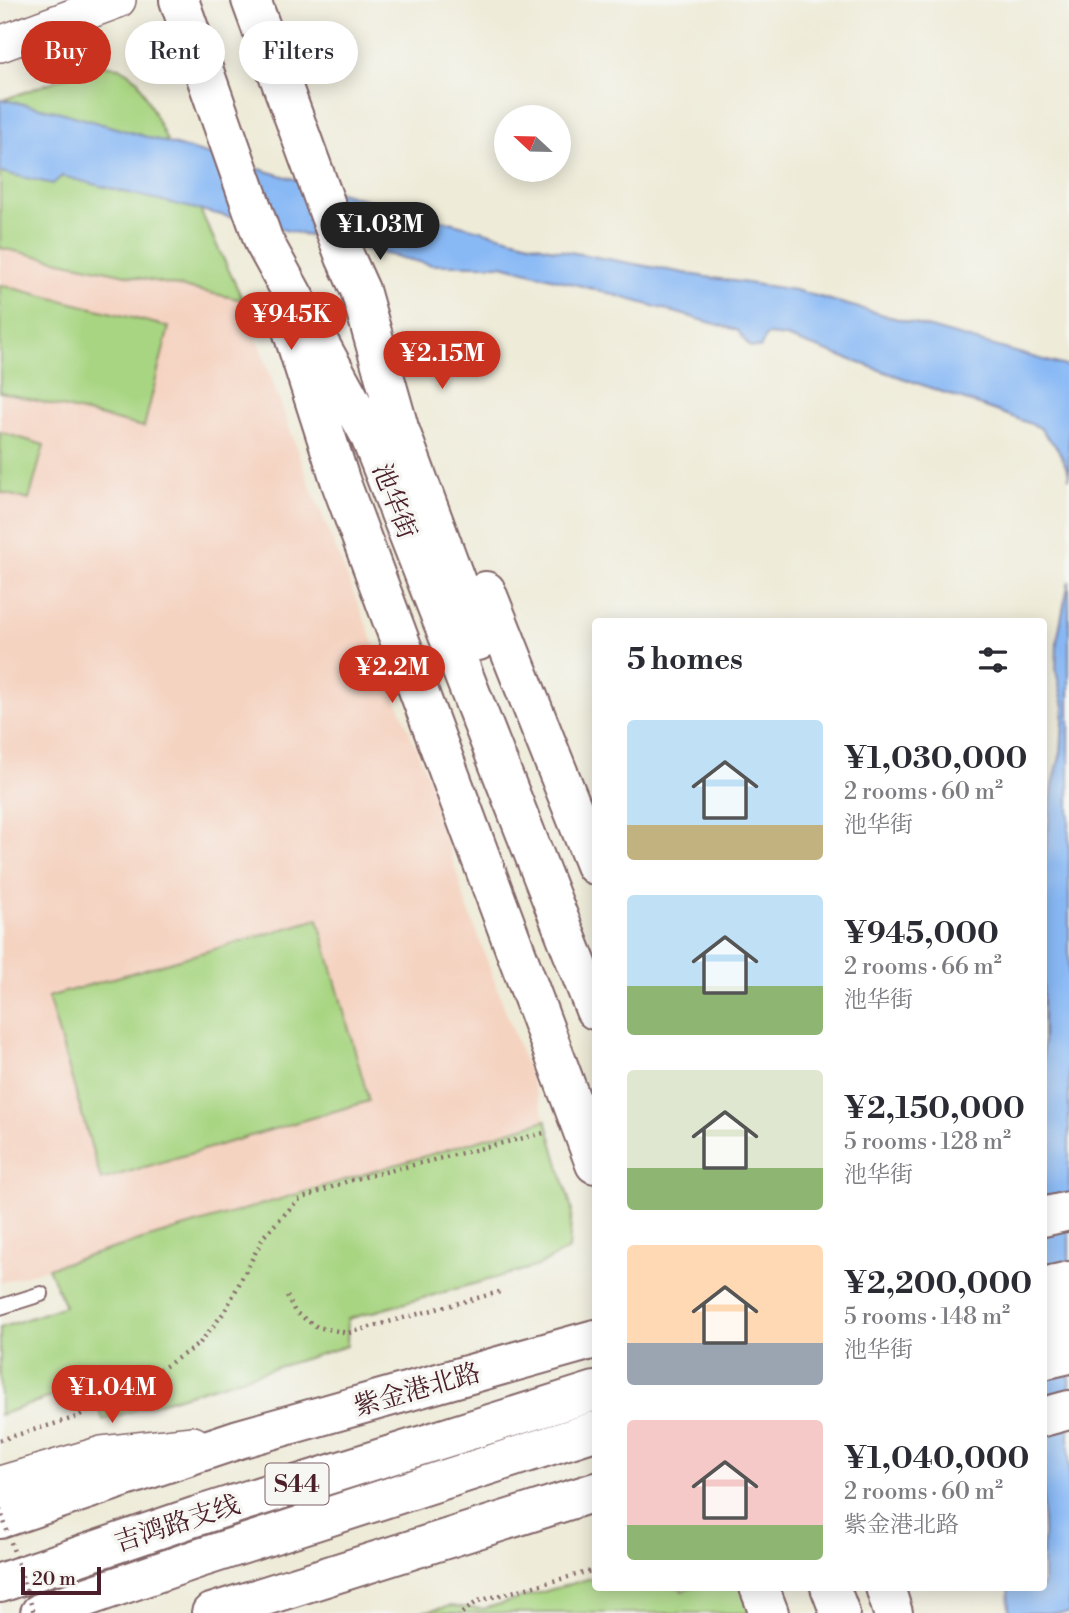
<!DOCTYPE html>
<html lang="en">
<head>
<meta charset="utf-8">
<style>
  body { margin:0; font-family:"Libre Bodoni","Noto Serif SC",serif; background:#f7f7f7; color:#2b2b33; height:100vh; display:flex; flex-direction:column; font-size:26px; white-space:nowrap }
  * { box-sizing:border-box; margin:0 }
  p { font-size:23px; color:#7c7c81 }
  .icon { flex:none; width:38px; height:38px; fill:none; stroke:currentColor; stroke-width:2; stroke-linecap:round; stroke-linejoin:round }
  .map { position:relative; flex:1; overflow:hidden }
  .drawer { position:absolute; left:592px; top:618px; width:455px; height:973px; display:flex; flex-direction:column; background:#fff; border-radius:7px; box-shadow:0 4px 18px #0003 }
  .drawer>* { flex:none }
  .hud { position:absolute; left:21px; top:21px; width:466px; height:63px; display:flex; gap:14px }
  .needle { width:46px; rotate:292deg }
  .controls { position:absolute; left:494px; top:105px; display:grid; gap:14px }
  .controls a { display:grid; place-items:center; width:77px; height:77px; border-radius:50%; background:#fff; box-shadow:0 4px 18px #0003; font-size:35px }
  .scale { position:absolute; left:21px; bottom:18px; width:80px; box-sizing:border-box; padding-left:7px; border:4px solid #4a1f2b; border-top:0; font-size:19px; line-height:24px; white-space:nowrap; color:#4a1f2b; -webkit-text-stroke:5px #f6f6f2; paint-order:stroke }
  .price { position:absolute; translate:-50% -60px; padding:0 16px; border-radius:24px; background:#c8321e; color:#fff; font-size:23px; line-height:46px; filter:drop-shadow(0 2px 4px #0008) }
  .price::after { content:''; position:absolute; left:50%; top:42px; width:21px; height:16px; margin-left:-10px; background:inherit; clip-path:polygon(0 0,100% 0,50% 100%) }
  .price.active { background:#222; color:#fff }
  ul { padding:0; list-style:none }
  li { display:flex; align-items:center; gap:21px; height:175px; padding:0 35px }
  li span { display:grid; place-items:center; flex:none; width:196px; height:140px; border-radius:7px; color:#555 }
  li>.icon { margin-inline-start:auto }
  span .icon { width:84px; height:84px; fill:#fffc; stroke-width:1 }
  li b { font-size:30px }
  h2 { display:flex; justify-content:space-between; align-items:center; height:84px; padding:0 35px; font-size:30px }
  .tag { padding:0 24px; border-radius:32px; background:#fff; box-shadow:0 4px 18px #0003; font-size:24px; line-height:63px }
  .tag.active { background:#c8321e; color:#fff }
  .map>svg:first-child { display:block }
  .built { fill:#f5d3c1 }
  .green { fill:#a8d582; stroke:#797a56; stroke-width:2 }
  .water { fill:#89b9f5; stroke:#6a6c90; stroke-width:2 }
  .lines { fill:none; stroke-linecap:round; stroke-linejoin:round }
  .service-casing { stroke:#836668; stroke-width:18 }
  .tertiary-casing { stroke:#836668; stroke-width:38 }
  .secondary-casing { stroke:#836668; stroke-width:42 }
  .primary-casing { stroke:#836668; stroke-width:42 }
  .motorway-casing { stroke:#836668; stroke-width:42 }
  .path { stroke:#836668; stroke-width:4.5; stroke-dasharray:2 5; stroke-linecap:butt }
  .service { stroke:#fff; stroke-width:14 }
  .tertiary { stroke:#fff; stroke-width:35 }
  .secondary { stroke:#fff; stroke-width:38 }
  .primary { stroke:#fff; stroke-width:38 }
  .motorway { stroke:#fff; stroke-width:38 }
  .path-bridge { stroke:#836668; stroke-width:4.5; stroke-dasharray:2 5; stroke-linecap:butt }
  .labels { text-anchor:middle; stroke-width:7; stroke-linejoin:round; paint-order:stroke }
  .shield { fill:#f6f6f2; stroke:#7e6067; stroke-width:2 }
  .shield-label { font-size:24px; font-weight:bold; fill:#4a1f2b }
  .street-label { font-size:26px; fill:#4a1f2b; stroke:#f6f6f2 }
</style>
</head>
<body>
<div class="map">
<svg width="1069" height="1613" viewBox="0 0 1069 1613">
  <rect width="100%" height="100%" fill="#f6f6f2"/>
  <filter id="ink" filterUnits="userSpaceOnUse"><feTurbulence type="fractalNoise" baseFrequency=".0143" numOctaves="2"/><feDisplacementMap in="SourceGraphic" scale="14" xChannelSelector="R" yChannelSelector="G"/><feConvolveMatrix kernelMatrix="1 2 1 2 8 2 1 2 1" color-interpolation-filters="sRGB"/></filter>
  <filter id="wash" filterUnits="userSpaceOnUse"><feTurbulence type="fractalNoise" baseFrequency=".00686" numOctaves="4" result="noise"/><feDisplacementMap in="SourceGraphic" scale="28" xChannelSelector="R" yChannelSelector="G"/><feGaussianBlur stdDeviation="1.57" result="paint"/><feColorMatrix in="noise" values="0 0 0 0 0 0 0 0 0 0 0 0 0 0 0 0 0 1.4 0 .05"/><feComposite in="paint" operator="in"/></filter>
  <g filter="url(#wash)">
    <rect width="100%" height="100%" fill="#eeebd8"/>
    <path class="built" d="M 0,248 L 243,300 L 310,485 L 430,782 L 464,898 L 546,1120 L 0,1283 Z"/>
    <path class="green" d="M 99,65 L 120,67 L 138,80 L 243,300 L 0,248 L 0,101 Z
      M 0,285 L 169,327 L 144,427 L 0,392 Z
      M 0,432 L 44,445 L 29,500 L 0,492 Z
      M 318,919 L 369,1101 L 101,1180 L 48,997 Z
      M 546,1120 L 572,1210 L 569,1249 L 538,1266 L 348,1319 L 347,1346 L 103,1420 L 90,1383 L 0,1415 L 0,1328 L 65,1306 L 48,1268 Z
      M 595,1577 L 595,1587 L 680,1587 L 682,1591 L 694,1587 L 742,1587 L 750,1613 L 417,1613 L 451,1606 L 483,1609 Z"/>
    <path class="water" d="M 0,99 L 60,112 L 395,208 L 553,249 L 706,277 L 795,290 L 1069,367 L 1069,479 L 1069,473 L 1058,449 L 1039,427 L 999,412 L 786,337 L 767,335 L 760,348 L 750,347 L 737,330 L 597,290 L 502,265 L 432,265 L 120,191 L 62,176 L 53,184 L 0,172 Z
      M 1069,581 L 1069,1613 L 1009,1613 L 1008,1587 L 1043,1587 L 1043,872 L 1053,785 L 1061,752 L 1064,707 L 1056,671 L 1057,640 Z"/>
  </g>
  <g filter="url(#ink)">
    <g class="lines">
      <defs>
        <path id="service" d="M 0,1307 L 41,1294"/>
        <path id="tertiary" d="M 0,44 L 118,0
          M 0,1484 L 102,1454 L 193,1444"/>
        <path id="secondary" d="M 179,0 L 264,242 L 369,434 L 595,1010
          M 251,0 L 345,257 L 360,290 L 399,428 L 478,641
          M 291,327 L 341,483 L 595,1164
          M 486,591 L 595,865
          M 759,1587 L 769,1613
          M 830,1587 L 840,1613
          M 885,1587 L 893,1613"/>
        <path id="primary" d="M 1043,1217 L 1069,1211
          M 1043,1417 L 1069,1410
          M 0,1519 L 239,1439 L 595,1339
          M 211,1613 L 595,1492"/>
        <path id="motorway" d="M 1043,1287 L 1069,1281
          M 1043,1323 L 1069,1317
          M 1043,1360 L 1069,1354
          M 0,1583 L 197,1516 L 595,1391
          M 40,1613 L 197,1559 L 595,1431"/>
      </defs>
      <use href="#service" class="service-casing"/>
      <use href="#tertiary" class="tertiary-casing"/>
      <use href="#secondary" class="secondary-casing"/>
      <use href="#primary" class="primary-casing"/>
      <use href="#motorway" class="motorway-casing"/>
      <path class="path" d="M 287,1296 L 295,1312 L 317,1327 L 348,1333 L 503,1291
        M 0,1440 L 74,1418 L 163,1368 L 199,1344 L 225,1311 L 264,1236 L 298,1200 L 348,1181 L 548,1132
        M 462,1613 L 478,1601 L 595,1570"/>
      <use href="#service" class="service"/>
      <use href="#tertiary" class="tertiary"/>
      <use href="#secondary" class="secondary"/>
      <use href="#primary" class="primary"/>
      <use href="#motorway" class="motorway"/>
      <path class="path-bridge" d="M 0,1509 L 34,1613"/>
    </g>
  </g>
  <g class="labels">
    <rect class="shield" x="265.5" y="1463.5" width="63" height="41" rx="5"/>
    <g class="shield-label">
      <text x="297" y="1492">S44</text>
    </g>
    <g class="street-label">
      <text transform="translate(395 501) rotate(69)" y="9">池华街</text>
      <text transform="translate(417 1389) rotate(-16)" y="9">紫金港北路</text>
      <text transform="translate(177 1523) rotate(-18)" y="9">吉鸿路支线</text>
    </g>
  </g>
</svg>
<div class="controls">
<a><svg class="needle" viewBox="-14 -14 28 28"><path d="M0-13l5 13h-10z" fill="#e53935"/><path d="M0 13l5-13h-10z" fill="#7c7c81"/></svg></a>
</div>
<div class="scale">20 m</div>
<b class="price active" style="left:380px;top:262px">¥1.03M</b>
<b class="price" style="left:291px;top:352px">¥945K</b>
<b class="price" style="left:442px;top:391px">¥2.15M</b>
<b class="price" style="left:392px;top:705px">¥2.2M</b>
<b class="price" style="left:112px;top:1425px">¥1.04M</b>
<div class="hud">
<a class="tag active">Buy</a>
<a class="tag">Rent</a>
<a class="tag">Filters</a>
</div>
<section class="drawer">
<h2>5 homes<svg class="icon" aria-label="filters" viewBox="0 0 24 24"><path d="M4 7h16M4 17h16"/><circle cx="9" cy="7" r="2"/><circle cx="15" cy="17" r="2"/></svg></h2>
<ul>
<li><span style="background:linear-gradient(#bfe0f5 75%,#c2b280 0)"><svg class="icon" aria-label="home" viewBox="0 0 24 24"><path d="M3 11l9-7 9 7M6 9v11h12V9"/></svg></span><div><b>¥1,030,000</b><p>2 rooms · 60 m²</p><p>池华街</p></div></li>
<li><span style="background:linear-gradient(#bfe0f5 65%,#8fb573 0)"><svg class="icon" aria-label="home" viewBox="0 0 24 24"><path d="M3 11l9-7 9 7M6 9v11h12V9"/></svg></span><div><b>¥945,000</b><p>2 rooms · 66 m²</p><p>池华街</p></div></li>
<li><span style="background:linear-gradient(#dfe7d0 70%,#8fb573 0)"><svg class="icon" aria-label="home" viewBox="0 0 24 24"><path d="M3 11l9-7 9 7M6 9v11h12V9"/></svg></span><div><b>¥2,150,000</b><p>5 rooms · 128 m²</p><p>池华街</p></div></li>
<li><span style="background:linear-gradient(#ffd9b3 70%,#9aa5b1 0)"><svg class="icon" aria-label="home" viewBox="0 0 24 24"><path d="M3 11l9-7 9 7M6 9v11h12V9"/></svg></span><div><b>¥2,200,000</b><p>5 rooms · 148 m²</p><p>池华街</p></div></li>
<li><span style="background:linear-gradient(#f6c9c9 75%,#8fb573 0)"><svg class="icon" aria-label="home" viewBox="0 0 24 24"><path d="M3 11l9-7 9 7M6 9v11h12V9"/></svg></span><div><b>¥1,040,000</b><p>2 rooms · 60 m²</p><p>紫金港北路</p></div></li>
</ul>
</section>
</div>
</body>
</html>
